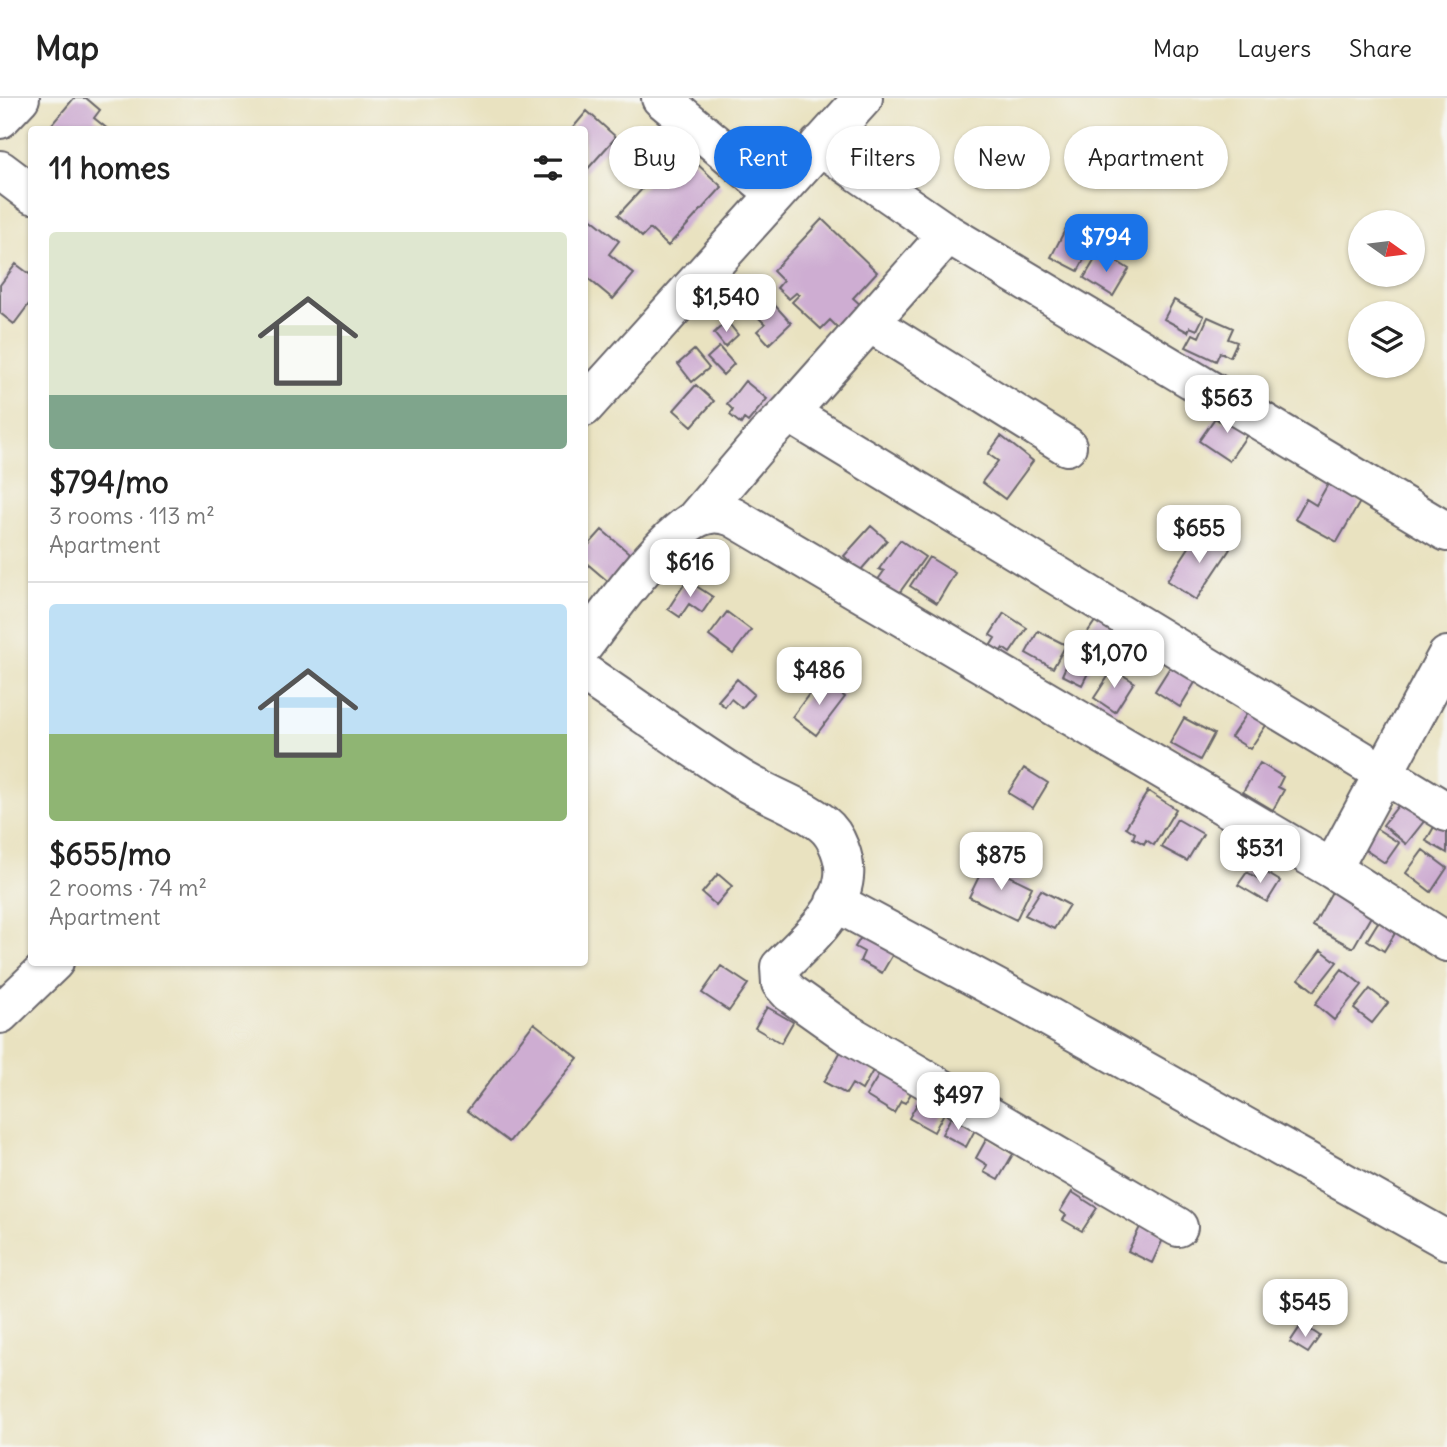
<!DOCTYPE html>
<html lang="en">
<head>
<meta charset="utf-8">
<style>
  body { margin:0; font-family:Delius,sans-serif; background:#f2f2f2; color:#222; height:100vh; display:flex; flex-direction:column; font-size:26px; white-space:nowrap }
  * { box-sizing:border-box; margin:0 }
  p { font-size:23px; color:#767676 }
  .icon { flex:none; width:38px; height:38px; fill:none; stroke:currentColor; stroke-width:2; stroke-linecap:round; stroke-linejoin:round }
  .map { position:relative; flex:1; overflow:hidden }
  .sheet { position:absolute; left:28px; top:28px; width:560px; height:840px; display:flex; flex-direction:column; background:#fff; border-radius:7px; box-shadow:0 2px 5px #0004 }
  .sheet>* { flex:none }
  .hud { position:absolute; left:609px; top:28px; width:665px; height:63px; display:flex; gap:14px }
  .needle { width:46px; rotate:104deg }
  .tools { position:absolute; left:1348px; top:112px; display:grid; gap:14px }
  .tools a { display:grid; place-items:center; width:77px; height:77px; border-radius:50%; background:#fff; box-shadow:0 2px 5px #0004; font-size:35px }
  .price { position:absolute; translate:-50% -60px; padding:0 16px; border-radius:14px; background:#fff; color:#222; font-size:23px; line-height:46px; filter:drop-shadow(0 2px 4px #0008) }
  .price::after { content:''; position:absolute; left:50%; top:42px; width:21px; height:16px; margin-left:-10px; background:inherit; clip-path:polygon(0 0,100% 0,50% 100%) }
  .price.current { background:#1a73e8; color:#fff }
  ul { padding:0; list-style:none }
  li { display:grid; align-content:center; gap:14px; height:371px; padding:0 21px }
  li+li { border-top:2px solid #e0e0e0 }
  li span { display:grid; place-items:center; height:217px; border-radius:7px; color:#555 }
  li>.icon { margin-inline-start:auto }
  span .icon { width:126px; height:126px; fill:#fffc; stroke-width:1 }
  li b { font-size:30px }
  h2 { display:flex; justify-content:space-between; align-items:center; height:84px; padding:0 21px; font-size:30px }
  .chip { padding:0 24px; border-radius:32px; background:#fff; box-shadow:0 2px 5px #0004; font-size:24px; line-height:63px }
  .chip.current { background:#1a73e8; color:#fff }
  header { display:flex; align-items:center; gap:42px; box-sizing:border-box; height:98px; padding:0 35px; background:#fff; border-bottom:2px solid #e0e0e0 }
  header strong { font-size:33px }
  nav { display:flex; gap:38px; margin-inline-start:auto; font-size:24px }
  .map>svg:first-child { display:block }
  .building { fill:#ceadd2 }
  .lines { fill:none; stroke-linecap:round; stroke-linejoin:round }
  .minor-casing { stroke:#68656a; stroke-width:42 }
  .major-casing { stroke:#68656a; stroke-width:42 }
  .minor { stroke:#fff; stroke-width:38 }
  .major { stroke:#fff; stroke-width:38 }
</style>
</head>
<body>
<header>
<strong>Map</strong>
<nav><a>Map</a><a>Layers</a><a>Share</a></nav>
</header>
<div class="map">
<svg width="1447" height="1349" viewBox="0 0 1447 1349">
  <rect width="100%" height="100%" fill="#f6f6f2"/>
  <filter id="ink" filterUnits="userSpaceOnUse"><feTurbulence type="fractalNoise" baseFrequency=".0143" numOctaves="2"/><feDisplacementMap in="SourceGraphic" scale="14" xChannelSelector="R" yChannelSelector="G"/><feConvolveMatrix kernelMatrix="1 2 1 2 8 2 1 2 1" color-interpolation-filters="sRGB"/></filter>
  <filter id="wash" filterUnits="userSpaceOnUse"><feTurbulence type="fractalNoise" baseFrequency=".00686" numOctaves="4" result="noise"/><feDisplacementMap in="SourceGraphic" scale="28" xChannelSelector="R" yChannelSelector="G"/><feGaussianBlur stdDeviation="1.57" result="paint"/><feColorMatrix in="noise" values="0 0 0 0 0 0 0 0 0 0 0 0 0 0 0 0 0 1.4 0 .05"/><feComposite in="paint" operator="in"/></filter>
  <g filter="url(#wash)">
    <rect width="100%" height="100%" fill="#e9e2c0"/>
    <g id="blocks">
      <path class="building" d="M 74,0 L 86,0 L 100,12 L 94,20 L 109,32 L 47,32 Z
        M 587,13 L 616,39 L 584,75 L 584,32 L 571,32 Z
        M 680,50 L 722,89 L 668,148 L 650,131 L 642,139 L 618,117 Z
        M 584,115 L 619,143 L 609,156 L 634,176 L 613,201 L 584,177 Z
        M 822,121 L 877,174 L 853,200 L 863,209 L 841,233 L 830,222 L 821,231 L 792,204 L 799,197 L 796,195 L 789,201 L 777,190 L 783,183 L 773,173 Z
        M 1067,128 L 1094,143 L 1078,173 L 1051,159 Z
        M 1100,153 L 1129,171 L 1113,198 L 1084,180 Z
        M 16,166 L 32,178 L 32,202 L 14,226 L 0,215 L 0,187 Z
        M 1174,202 L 1204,218 L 1197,232 L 1190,229 L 1188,234 L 1164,221 Z
        M 771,203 L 791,225 L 769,246 L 757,233 L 765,226 L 756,217 Z
        M 1208,219 L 1233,230 L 1228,241 L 1237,244 L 1230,259 L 1220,254 L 1216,263 L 1186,249 L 1193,236 L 1199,239 Z
        M 727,223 L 738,237 L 725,249 L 714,235 Z
        M 719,249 L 734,266 L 723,277 L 707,260 Z
        M 694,252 L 709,270 L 692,284 L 678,266 Z
        M 745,283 L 767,301 L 748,324 L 744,321 L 741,326 L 730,317 L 733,312 L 727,306 Z
        M 696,287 L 714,303 L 692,328 L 674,312 Z
        M 1232,312 L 1254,327 L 1229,363 L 1199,343 L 1215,320 L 1222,325 Z
        M 1001,338 L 1033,363 L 1005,401 L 982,384 L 998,363 L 988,356 Z
        M 1328,386 L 1360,404 L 1337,444 L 1295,421 L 1306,401 L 1316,407 Z
        M 871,428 L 887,442 L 860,473 L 844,458 Z
        M 1201,431 L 1230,451 L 1196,502 L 1167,483 Z
        M 602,432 L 634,459 L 611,486 L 584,463 L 584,452 Z
        M 900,442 L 925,459 L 897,498 L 877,483 L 884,473 L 879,471 Z
        M 929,459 L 955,475 L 937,505 L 910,488 Z
        M 687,482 L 713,499 L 702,515 L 689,506 L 680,519 L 668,511 Z
        M 727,514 L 751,532 L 733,556 L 709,538 Z
        M 1004,515 L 1027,530 L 1010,555 L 1003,550 L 998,557 L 989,550 L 995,540 L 990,537 Z
        M 1100,516 L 1118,528 L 1105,547 L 1087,535 Z
        M 1135,531 L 1160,546 L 1146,568 L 1122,553 Z
        M 1038,533 L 1066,547 L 1053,570 L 1026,555 Z
        M 1073,553 L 1094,563 L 1082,587 L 1062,577 Z
        M 1177,558 L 1202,573 L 1180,609 L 1155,593 Z
        M 1113,571 L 1134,584 L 1115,614 L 1094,600 Z
        M 821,580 L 845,599 L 816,637 L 792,619 Z
        M 737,581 L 754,596 L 742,610 L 731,601 L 725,609 L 718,603 Z
        M 1252,608 L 1271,620 L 1250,651 L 1231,639 Z
        M 1184,620 L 1214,636 L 1200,662 L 1170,645 Z
        M 1260,665 L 1283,679 L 1278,689 L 1284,692 L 1273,712 L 1243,694 Z
        M 1024,670 L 1048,685 L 1033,710 L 1008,695 Z
        M 1148,693 L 1176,711 L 1154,747 L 1146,742 L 1144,746 L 1133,740 L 1135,735 L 1126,729 Z
        M 1405,699 L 1429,717 L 1406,746 L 1383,727 Z
        M 1442,715 L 1447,718 L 1447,755 L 1426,743 Z
        M 1177,721 L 1203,736 L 1187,763 L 1161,749 Z
        M 1374,729 L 1399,745 L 1385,765 L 1361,749 Z
        M 1423,752 L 1447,770 L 1431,794 L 1406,775 Z
        M 985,766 L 1032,789 L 1016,822 L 969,799 Z
        M 1262,772 L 1280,783 L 1267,804 L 1238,787 L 1247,774 L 1257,780 Z
        M 718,776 L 732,788 L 716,807 L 702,795 Z
        M 1334,790 L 1374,813 L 1353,850 L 1313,828 Z
        M 1041,792 L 1069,807 L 1054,831 L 1025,817 Z
        M 1380,821 L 1397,832 L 1384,853 L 1367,842 Z
        M 869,826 L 893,856 L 882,875 L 860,863 L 864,854 L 855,849 Z
        M 1321,852 L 1337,864 L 1314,893 L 1299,881 Z
        M 721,868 L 748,886 L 729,913 L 702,895 Z
        M 1342,871 L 1362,887 L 1334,922 L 1315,906 Z
        M 1370,891 L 1388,905 L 1372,925 L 1354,911 Z
        M 767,909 L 793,924 L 781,945 L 755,930 Z
        M 534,925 L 578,960 L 509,1044 L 467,1013 Z
        M 847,942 L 880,960 L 862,992 L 852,986 L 846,996 L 824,984 Z
        M 888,962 L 920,981 L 905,1005 L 901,1003 L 894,1015 L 866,998 Z
        M 926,990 L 950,1004 L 934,1034 L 909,1020 Z
        M 951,1019 L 975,1032 L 966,1049 L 942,1036 Z
        M 987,1040 L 1013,1056 L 998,1082 L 984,1074 L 987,1067 L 976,1060 Z
        M 1072,1094 L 1097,1110 L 1082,1133 L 1063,1122 L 1066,1117 L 1060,1113 Z
        M 1142,1125 L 1165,1137 L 1152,1165 L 1128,1153 Z
        M 1302,1226 L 1320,1238 L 1308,1255 L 1290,1244 Z"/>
    </g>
  </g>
  <g filter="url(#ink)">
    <use href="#blocks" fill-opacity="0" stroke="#68656a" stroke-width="2"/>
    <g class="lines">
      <defs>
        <path id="minor" d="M 661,0 L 775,95
          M 0,21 L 20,0
          M 819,47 L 948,136 L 1447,434
          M 0,72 L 32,96
          M 870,225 L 1067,348
          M 789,315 L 1447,714
          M 696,420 L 765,339 L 789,315 L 948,136
          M 584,547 C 607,517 672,424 706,417 C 715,414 724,416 733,419 L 1332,771
          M 1447,558 L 1332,771 L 1447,844
          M 584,575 C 636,610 687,647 739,680 C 766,697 799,707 823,726 C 837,737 846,762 844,779 C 841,814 803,846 780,869 L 781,885 L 790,895 L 845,934 L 1178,1129
          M 835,804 L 1029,908 L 1447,1142"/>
        <path id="major" d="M 584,309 L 863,0
          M 0,916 L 54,864"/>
      </defs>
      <use href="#minor" class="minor-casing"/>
      <use href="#major" class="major-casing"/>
      <use href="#minor" class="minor"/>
      <use href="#major" class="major"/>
    </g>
  </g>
</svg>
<div class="tools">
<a><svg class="needle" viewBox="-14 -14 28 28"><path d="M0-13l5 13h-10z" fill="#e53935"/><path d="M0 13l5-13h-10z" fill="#767676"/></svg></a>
<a><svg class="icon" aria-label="layers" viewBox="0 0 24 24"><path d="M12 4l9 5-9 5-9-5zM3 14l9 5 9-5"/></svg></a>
</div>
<b class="price current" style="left:1106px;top:176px">$794</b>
<b class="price" style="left:726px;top:236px">$1,540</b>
<b class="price" style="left:1227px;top:337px">$563</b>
<b class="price" style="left:1199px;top:467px">$655</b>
<b class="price" style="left:690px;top:501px">$616</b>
<b class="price" style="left:1114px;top:592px">$1,070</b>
<b class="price" style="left:819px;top:609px">$486</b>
<b class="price" style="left:1260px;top:787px">$531</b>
<b class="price" style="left:1001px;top:794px">$875</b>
<b class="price" style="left:958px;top:1034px">$497</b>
<b class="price" style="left:1305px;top:1241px">$545</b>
<div class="hud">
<a class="chip">Buy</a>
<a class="chip current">Rent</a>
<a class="chip">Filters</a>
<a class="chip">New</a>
<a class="chip">Apartment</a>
</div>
<section class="sheet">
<h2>11 homes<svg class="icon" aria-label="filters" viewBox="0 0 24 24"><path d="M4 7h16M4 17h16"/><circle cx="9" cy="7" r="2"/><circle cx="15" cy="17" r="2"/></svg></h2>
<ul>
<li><span style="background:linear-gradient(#dfe7d0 75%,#7fa58c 0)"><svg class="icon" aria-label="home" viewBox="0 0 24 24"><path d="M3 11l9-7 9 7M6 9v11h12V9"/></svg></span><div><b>$794/mo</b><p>3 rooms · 113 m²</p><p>Apartment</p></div></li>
<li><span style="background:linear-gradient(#bfe0f5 60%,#8fb573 0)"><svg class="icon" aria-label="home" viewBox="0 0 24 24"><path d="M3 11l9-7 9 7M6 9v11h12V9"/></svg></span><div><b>$655/mo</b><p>2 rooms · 74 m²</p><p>Apartment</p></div></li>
</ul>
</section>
</div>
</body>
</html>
